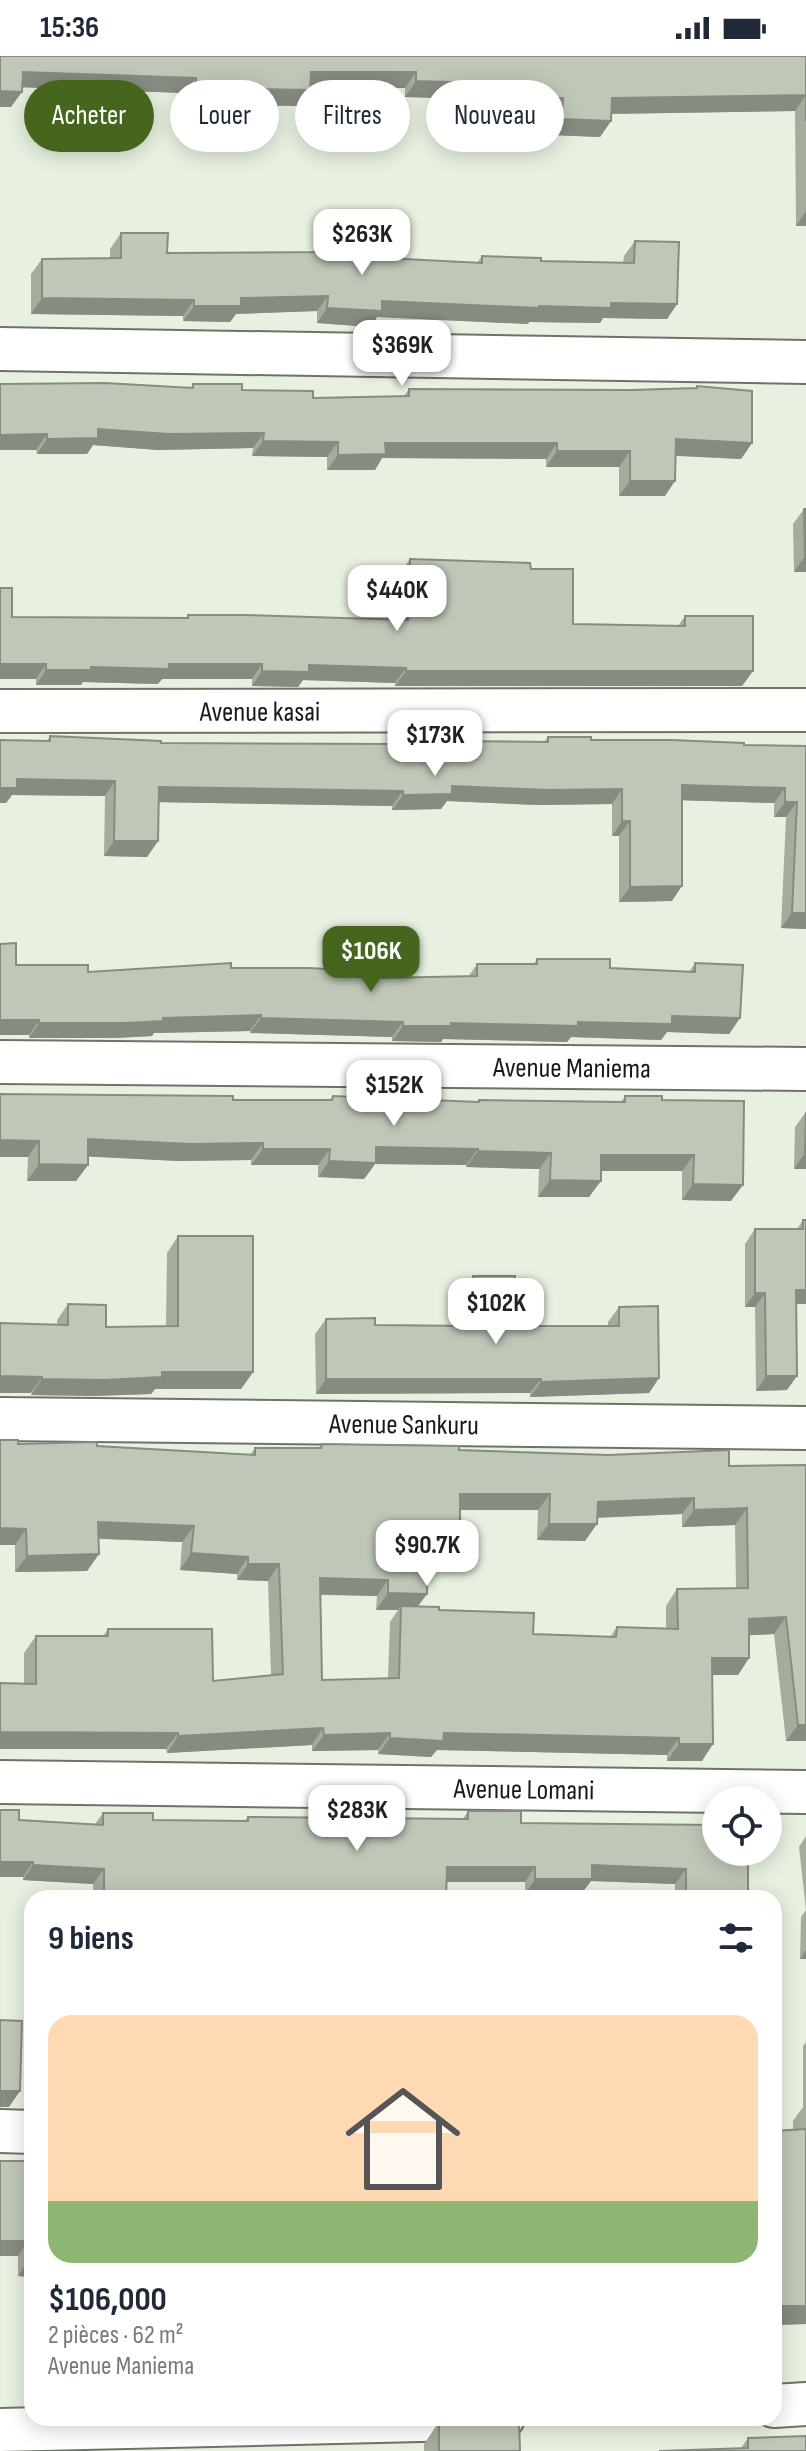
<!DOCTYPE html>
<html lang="fr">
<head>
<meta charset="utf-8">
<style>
  body { margin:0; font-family:"Sofia Sans Condensed",sans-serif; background:#f6f6f7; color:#1f2937; height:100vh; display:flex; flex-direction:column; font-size:30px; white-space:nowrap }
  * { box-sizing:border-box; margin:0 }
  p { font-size:26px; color:#747a83 }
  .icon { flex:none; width:44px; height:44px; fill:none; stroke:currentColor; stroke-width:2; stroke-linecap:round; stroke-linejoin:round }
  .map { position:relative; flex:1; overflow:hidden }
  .details { position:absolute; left:24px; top:1834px; width:758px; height:536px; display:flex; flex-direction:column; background:#fff; border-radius:24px; box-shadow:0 4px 20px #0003 }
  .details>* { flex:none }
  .guide { position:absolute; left:24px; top:24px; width:758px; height:72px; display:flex; gap:16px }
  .buttons { position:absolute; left:702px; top:1730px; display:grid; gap:16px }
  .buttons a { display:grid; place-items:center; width:80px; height:80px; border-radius:50%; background:#fff; box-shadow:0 4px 20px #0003; font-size:40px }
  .price { position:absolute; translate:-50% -68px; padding:0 18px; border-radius:16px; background:#fff; color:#222; font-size:26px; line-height:52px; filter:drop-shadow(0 2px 4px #0008) }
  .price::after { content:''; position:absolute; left:50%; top:48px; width:24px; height:18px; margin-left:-12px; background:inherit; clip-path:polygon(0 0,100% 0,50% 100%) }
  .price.current { background:#45661c; color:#fff }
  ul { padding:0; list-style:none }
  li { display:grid; align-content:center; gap:16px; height:424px; padding:0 24px }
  li span { display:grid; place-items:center; height:248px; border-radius:24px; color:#555 }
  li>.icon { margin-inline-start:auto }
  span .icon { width:144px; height:144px; fill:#fffc; stroke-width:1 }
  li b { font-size:34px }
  h2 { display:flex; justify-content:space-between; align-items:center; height:96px; padding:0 24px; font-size:34px }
  .tag { padding:0 28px; border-radius:36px; background:#fff; box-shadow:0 4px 20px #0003; font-size:28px; line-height:72px }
  .tag.current { background:#45661c; color:#fff }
  .status { display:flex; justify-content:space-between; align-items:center; height:56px; padding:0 40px; background:#fff; direction:ltr }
  .status svg { height:22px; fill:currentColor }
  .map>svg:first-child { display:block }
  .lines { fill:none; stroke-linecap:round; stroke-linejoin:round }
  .minor-casing { stroke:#6d7466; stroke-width:46 }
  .minor { stroke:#fff; stroke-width:42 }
  .wall { fill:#a4ac9e; fill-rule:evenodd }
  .shaded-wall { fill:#868c81 }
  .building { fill:#bfc8b8; stroke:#868c81; stroke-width:2; fill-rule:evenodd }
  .labels { text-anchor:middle; stroke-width:6; stroke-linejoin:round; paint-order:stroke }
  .street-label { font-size:28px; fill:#161914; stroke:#f6feee }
</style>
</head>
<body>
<div class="status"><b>15:36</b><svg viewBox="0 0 49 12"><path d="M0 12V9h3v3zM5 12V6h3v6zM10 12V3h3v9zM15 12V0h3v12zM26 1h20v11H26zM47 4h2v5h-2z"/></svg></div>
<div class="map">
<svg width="806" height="2395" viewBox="0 0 806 2395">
  <rect width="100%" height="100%" fill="#e8f1e1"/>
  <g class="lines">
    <defs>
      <g id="minor">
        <path d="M 0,293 L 806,306"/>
        <path id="s1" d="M 0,655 L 806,654"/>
        <path id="s2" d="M 0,1006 L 806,1013"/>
        <path id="s3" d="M 0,1363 L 806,1372"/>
        <path id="s4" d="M 0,1726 L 806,1736"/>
        <path d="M 0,2075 L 32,2076"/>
        <path d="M 774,2350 L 806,2348"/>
        <path d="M 0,2374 L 503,2362"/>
      </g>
    </defs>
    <use href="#minor" class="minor-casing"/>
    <use href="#minor" class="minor"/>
  </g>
  <path class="wall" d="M 0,0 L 806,0 L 806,170 L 796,170 L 795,55 L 612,58 L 611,65 L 600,81 L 551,79 L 552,58 L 472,58 L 473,43 L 405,41 L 405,32 L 310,32 L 310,34 L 299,50 L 243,49 L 237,57 L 185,57 L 185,37 L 22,31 L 11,51 L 0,51 Z
    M 121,177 L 167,197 L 321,196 L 332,180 L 385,202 L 477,207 L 482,200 L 541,205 L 623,207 L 624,200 L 635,185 L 677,248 L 667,263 L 603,262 L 600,267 L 529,266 L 528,268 L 377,261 L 371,271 L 317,267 L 317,255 L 236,258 L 230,266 L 183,265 L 183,260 L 31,258 L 31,218 L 42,203 L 110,202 L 110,193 Z
    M 193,328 L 313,342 L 404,340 L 409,333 L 631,334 L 695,333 L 697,330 L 752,387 L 741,403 L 676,400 L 665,440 L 619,440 L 619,411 L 546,411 L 546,403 L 382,402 L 375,414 L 327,414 L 327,401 L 252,400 L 253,392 L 158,394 L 93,389 L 87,398 L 37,398 L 36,394 L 0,394 L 191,331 Z
    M 804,453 L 806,453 L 806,516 L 794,516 L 793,468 Z
    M 410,503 L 531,513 L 573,568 L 678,570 L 685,560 L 753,615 L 742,630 L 395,630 L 395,627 L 303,624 L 298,631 L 252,630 L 252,623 L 162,623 L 158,628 L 83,626 L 81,629 L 36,629 L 36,623 L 0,623 L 12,561 L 186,562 L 188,559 L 397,563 L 399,518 Z
    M 50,680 L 161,687 L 399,688 L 402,684 L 544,686 L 548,681 L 744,689 L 806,690 L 806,873 L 781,872 L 786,761 L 774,761 L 774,747 L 682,744 L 672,845 L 619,846 L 619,780 L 612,780 L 612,748 L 538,749 L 447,745 L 441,753 L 392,754 L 392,750 L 159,746 L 158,785 L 147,801 L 104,800 L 105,740 L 12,739 L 6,747 Z
    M 537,903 L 610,912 L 689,916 L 695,907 L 740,962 L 729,978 L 667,976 L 661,984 L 571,981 L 567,986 L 443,983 L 441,986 L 392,985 L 392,981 L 250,977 L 250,975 L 154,977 L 152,980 L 115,982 L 29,982 L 29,979 L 0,979 L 16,909 L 88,916 L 231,912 L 382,922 L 468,921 L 477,908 L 534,908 Z
    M 0,1038 L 233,1044 L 330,1044 L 333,1040 L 477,1046 L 479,1044 L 621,1046 L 625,1040 L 662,1044 L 731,1145 L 682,1144 L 682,1115 L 601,1115 L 589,1141 L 538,1141 L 539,1113 L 466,1111 L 466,1109 L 375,1108 L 364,1123 L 318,1121 L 318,1109 L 251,1109 L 251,1104 L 179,1105 L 88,1100 L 88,1109 L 76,1125 L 27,1125 L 28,1101 L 0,1101 Z
    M 806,1056 L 806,1113 L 794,1113 L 795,1071 Z
    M 803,1164 L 806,1248 L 796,1248 L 787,1334 L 756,1335 L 755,1251 L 745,1251 L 745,1188 L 755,1173 L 797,1173 Z
    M 178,1180 L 253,1316 L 241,1333 L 155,1333 L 151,1338 L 93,1340 L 31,1339 L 57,1269 L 57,1264 L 68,1248 L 106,1271 L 166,1270 L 167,1197 Z
    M 473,1220 L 515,1270 L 608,1270 L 608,1266 L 619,1251 L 659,1322 L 649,1337 L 530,1341 L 530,1337 L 316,1338 L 315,1278 L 326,1263 L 375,1269 L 462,1270 L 462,1235 Z
    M 0,1384 L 18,1388 L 97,1390 L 250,1399 L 255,1392 L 319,1392 L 322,1388 L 459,1394 L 729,1410 L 806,1409 L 806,1685 L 786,1685 L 774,1578 L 749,1579 L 749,1602 L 738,1619 L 713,1619 L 702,1705 L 667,1705 L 667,1699 L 437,1694 L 431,1701 L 378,1698 L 378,1694 L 312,1695 L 312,1689 L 167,1697 L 166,1693 L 24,1628 L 24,1597 L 36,1580 L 103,1580 L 108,1573 L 213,1625 L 271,1619 L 268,1525 L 237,1524 L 237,1518 L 180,1514 L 182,1486 L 99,1483 L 99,1498 L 87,1515 L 15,1516 L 15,1489 L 0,1489 ZM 460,1454 L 538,1454 L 537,1484 L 585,1485 L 597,1462 L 682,1458 L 682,1471 L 735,1469 L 736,1532 L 677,1533 L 666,1550 L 666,1572 L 617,1571 L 610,1581 L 533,1578 L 439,1554 L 418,1550 L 427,1538 L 428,1484 L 449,1484 ZM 320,1539 L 377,1540 L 376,1554 L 398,1554 L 390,1566 L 388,1622 L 322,1624 Z
    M 0,1754 L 19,1764 L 95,1768 L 103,1757 L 153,1764 L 244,1765 L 248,1761 L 463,1763 L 468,1755 L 521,1767 L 716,1769 L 744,1842 L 675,1842 L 675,1828 L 591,1825 L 581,1838 L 525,1838 L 525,1826 L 446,1826 L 446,1842 L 93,1842 L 93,1828 L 23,1824 L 23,1821 L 0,1821 Z
    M 806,1780 L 806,1903 L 800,1903 L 801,1861 L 806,1854 L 799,1791 Z
    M 32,1930 L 32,1974 L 28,1974 L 30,1933 Z
    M 806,1986 L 806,2268 L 774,2269 L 774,2075 L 793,2074 L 793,2065 L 803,2051 L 803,1990 Z
    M 29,2096 L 32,2221 L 18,2220 L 18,2200 L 0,2200 L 23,2105 Z
    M 439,2366 L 520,2395 L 424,2395 L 424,2388 Z
    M 748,2382 L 806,2395 L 741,2392 Z"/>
  <path class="shaded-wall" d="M 23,16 L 196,22 L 185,37 L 12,31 Z
    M 311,16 L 416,16 L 405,32 L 300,32 Z
    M 416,25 L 483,27 L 473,43 L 405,41 Z
    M 248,33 L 310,34 L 299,50 L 243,49 L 237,57 L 185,57 L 196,41 Z
    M 0,35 L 22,36 L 11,51 L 0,51 Z
    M 806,39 L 795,55 L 601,58 L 612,42 Z
    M 483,42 L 563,42 L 552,58 L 472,58 Z
    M 562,63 L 611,65 L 600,81 L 551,79 Z
    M 806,155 L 806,170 L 796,170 Z
    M 328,240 L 317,255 L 236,258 L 230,266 L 183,265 L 194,250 L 241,242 Z
    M 42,242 L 194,244 L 183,260 L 31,258 Z
    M 382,245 L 539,250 L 611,247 L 677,248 L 667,263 L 603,262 L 600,267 L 529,266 L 528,268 L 377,261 L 371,271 L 317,267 L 327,252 Z
    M 98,373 L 264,377 L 253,392 L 158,394 L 93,389 L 87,398 L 37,398 L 47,383 Z
    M 47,378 L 36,394 L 0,394 L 0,379 Z
    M 676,383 L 752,387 L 741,403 L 665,399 Z
    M 263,385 L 338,386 L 327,401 L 252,400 Z
    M 385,387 L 557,387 L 546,403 L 382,402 L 375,414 L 327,414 L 338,399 Z
    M 557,395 L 630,395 L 619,411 L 546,411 Z
    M 630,425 L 675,425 L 665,440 L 619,440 Z
    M 805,500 L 806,500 L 806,516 L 794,516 Z
    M 0,608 L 46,608 L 36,623 L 0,623 Z
    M 169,608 L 262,608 L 252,623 L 162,623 L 158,628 L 83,626 L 81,629 L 36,629 L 46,614 Z
    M 309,609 L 406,612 L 395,627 L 303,624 L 298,631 L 252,630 L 262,615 Z
    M 406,615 L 753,615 L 742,630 L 395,630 Z
    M 17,723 L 115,725 L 105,740 L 12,739 L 6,747 L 0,747 L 0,732 Z
    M 682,729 L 785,732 L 774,747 L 672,744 Z
    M 452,730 L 622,733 L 612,748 L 538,749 L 447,745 L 441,753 L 392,754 L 403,739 Z
    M 159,731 L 403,735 L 392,750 L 148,746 Z
    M 785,746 L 797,746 L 786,761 L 774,761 Z
    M 622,765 L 630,765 L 619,780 L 612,780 Z
    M 114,785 L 158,785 L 147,801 L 104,800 Z
    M 682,830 L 672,845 L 619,846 L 630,831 Z
    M 792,857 L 806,857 L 806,873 L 781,872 Z
    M 261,959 L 250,975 L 154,977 L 152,980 L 115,982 L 29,982 L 39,967 Z
    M 672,960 L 740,962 L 729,978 L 667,976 L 661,984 L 571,981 L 567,986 L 443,983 L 441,986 L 392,985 L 403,970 L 451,967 L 578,966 Z
    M 261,962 L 403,966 L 392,981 L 250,977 Z
    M 0,964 L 39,964 L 29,979 L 0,979 Z
    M 88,1083 L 263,1087 L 251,1104 L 179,1105 L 76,1100 Z
    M 0,1084 L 39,1085 L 28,1101 L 0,1101 Z
    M 376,1091 L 478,1093 L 466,1109 L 375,1108 L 364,1123 L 318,1121 L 329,1105 Z
    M 263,1093 L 330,1093 L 318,1109 L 251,1109 Z
    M 478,1095 L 551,1097 L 539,1113 L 466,1111 Z
    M 805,1097 L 806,1097 L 806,1113 L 794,1113 Z
    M 601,1099 L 694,1099 L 682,1115 L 590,1115 Z
    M 39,1108 L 88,1109 L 76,1125 L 27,1125 Z
    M 550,1124 L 601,1125 L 589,1141 L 538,1141 Z
    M 693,1128 L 743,1129 L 731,1145 L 682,1144 Z
    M 796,1234 L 806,1234 L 806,1248 L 786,1248 Z
    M 755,1237 L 765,1237 L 755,1251 L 745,1251 Z
    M 162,1316 L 253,1316 L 241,1333 L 155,1333 L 151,1338 L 93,1340 L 31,1339 L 42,1323 Z
    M 0,1320 L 42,1321 L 31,1337 L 0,1337 Z
    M 766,1320 L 797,1320 L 787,1334 L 756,1335 Z
    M 659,1322 L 649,1337 L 530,1341 L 541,1326 Z
    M 326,1323 L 541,1323 L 530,1337 L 316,1338 Z
    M 460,1438 L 550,1438 L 538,1454 L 448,1454 Z
    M 694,1442 L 682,1458 L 586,1462 L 598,1446 Z
    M 747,1452 L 735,1469 L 682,1471 L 694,1454 Z
    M 98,1466 L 194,1470 L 182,1486 L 87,1482 Z
    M 428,1467 L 460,1467 L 449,1484 L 417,1484 Z
    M 549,1468 L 597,1468 L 585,1485 L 537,1484 Z
    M 0,1472 L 26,1473 L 15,1489 L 0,1489 Z
    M 191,1497 L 248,1501 L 237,1518 L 180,1514 Z
    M 99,1498 L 87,1515 L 15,1516 L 27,1500 Z
    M 248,1508 L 279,1508 L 268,1525 L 237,1524 Z
    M 320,1522 L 388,1524 L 377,1540 L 308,1538 Z
    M 388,1537 L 427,1538 L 415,1554 L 401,1550 L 398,1554 L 376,1554 Z
    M 786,1561 L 774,1578 L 738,1580 L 749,1563 Z
    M 712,1602 L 749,1602 L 738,1619 L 701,1619 Z
    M 798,1669 L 806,1669 L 806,1685 L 786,1685 Z
    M 323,1672 L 312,1689 L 167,1697 L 178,1680 Z
    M 0,1676 L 178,1677 L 166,1693 L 0,1693 Z
    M 390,1677 L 378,1694 L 312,1695 L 324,1679 Z
    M 444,1677 L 679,1682 L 667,1699 L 437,1694 L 431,1701 L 378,1698 L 390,1682 Z
    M 679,1688 L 713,1688 L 702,1705 L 667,1705 Z
    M 0,1806 L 33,1806 L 23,1821 L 0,1821 Z
    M 33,1809 L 104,1813 L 93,1828 L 23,1824 Z
    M 592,1809 L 686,1813 L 675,1828 L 591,1825 L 581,1838 L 525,1838 L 535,1823 Z
    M 447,1811 L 535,1811 L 525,1826 L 436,1826 Z
    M 104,1835 L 176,1835 L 171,1842 L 99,1842 Z
    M 686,1836 L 748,1836 L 744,1842 L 682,1842 Z
    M 806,1894 L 806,1903 L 800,1903 Z
    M 0,2035 L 20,2035 L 9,2051 L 0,2051 Z
    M 0,2185 L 28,2185 L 18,2200 L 0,2200 Z
    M 28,2205 L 32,2205 L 32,2221 L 18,2220 Z
    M 774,2250 L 806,2250 L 806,2268 L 774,2269 Z"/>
  <path class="building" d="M 0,0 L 806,0 L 806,65 L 806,39 L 612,42 L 611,65 L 562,63 L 563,42 L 483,42 L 483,27 L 416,25 L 416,16 L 311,16 L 310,34 L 248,33 L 248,42 L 196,41 L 196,22 L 23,16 L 22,36 L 0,35 Z
    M 121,177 L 168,177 L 167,197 L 331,196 L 332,180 L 386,183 L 385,202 L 482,207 L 482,200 L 541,202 L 541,205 L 634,207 L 635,185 L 679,186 L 677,248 L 611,247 L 611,252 L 539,250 L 539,252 L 382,245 L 382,255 L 327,252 L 328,240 L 241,242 L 241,250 L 194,250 L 194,244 L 42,242 L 42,203 L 121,202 Z
    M 105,327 L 193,332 L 193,328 L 242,328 L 242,334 L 313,335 L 313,342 L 409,340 L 409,333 L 631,334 L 697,332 L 697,330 L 752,335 L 752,387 L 676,383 L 675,425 L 630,425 L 630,395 L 557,395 L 557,387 L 385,387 L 386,398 L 338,399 L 338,386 L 263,385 L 264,377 L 169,378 L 98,373 L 98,382 L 47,383 L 47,378 L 0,379 L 0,328 Z
    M 804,453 L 806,453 L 806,500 L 805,500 Z
    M 410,503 L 530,507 L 531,513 L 573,513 L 573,568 L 685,570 L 685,560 L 753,560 L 753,615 L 406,615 L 406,612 L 309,609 L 309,616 L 262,615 L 262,608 L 169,608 L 169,613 L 91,611 L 91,614 L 46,614 L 46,608 L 0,608 L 0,532 L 12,532 L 12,561 L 188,562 L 188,559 L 244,559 L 408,564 Z
    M 50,680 L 161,685 L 161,687 L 402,688 L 402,684 L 451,683 L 451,685 L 548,686 L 548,681 L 591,681 L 591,684 L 671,684 L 744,687 L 744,689 L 806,690 L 806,857 L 792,857 L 797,746 L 785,746 L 785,732 L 682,729 L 682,830 L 630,831 L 630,765 L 622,765 L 622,733 L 548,734 L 452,730 L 452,738 L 403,739 L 403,735 L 159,731 L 158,785 L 114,785 L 115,725 L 17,723 L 17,732 L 0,732 L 0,684 L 50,685 Z
    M 16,887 L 16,909 L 88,909 L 88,916 L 231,907 L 231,912 L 309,912 L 382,916 L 382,922 L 477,920 L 477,908 L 537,908 L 537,903 L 610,903 L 610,912 L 695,916 L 695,907 L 743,909 L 740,962 L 672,960 L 672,968 L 578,966 L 578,970 L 451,967 L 451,970 L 403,970 L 403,966 L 261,962 L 261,959 L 163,962 L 163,965 L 126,967 L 39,967 L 39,964 L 0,964 L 0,888 Z
    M 0,1038 L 233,1040 L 233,1044 L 332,1044 L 333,1040 L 479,1046 L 479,1044 L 625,1046 L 625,1040 L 662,1040 L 662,1044 L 744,1045 L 743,1129 L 693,1128 L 694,1099 L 601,1099 L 601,1125 L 550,1124 L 551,1097 L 478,1095 L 478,1093 L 376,1091 L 376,1107 L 329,1105 L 330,1093 L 263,1093 L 263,1087 L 190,1088 L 88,1083 L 88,1109 L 39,1108 L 39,1085 L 0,1084 Z
    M 806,1056 L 806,1097 L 805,1097 Z
    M 803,1164 L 806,1164 L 806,1234 L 796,1234 L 797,1320 L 766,1320 L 765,1237 L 755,1237 L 755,1173 L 803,1173 Z
    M 178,1180 L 253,1180 L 253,1316 L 162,1316 L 162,1321 L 105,1324 L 42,1323 L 42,1321 L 0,1320 L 0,1267 L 68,1269 L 68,1248 L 106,1249 L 106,1271 L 178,1270 Z
    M 473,1220 L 515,1220 L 515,1270 L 619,1270 L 619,1251 L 658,1250 L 659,1322 L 541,1326 L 541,1323 L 326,1323 L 326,1263 L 375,1262 L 375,1269 L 473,1270 Z
    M 0,1384 L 18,1384 L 18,1388 L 97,1386 L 97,1390 L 255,1399 L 255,1392 L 321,1392 L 322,1388 L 459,1390 L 459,1394 L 608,1399 L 729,1394 L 729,1410 L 806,1409 L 806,1669 L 798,1669 L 786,1561 L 749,1563 L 749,1602 L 712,1602 L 713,1688 L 679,1688 L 679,1682 L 444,1677 L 443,1685 L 390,1682 L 390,1677 L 324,1679 L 323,1672 L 178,1680 L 178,1677 L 0,1676 L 0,1627 L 36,1628 L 36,1580 L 108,1580 L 108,1573 L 212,1573 L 213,1625 L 283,1618 L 279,1508 L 248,1508 L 248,1501 L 191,1497 L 194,1470 L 98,1466 L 99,1498 L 27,1500 L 26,1473 L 0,1472 ZM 460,1438 L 550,1438 L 549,1468 L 597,1468 L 598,1446 L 694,1442 L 694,1454 L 747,1452 L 748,1532 L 677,1533 L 678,1573 L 617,1571 L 616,1581 L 533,1578 L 534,1557 L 439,1554 L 439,1551 L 401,1550 L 399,1622 L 322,1624 L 320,1522 L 388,1524 L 388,1537 L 427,1538 L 428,1467 L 460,1467 Z
    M 0,1754 L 19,1754 L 19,1764 L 103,1769 L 103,1757 L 153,1757 L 153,1764 L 248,1765 L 248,1761 L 468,1763 L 468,1755 L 521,1755 L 521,1767 L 716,1769 L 716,1796 L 748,1796 L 748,1836 L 686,1836 L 686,1813 L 592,1809 L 592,1823 L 535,1823 L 535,1811 L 447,1811 L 446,1842 L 176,1842 L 176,1835 L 104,1835 L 104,1813 L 33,1809 L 33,1806 L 0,1806 Z
    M 0,1964 L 22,1965 L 20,2035 L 0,2035 Z
    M 806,2073 L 806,2250 L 774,2250 L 774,2075 Z
    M 29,2096 L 32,2096 L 32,2205 L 28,2205 L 28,2185 L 0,2185 L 0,2105 L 29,2105 Z
    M 519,2364 L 520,2395 L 439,2395 L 439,2366 Z
    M 806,2380 L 806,2395 L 659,2395 L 748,2392 L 748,2382 Z"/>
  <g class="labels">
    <g class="street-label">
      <text dy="10" stroke="none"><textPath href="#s1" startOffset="260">Avenue kasai</textPath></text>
      <text dy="10" stroke="none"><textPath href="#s2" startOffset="572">Avenue Maniema</textPath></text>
      <text dy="10" stroke="none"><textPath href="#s3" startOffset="404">Avenue Sankuru</textPath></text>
      <text dy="10" stroke="none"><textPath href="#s4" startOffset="524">Avenue Lomani</textPath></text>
    </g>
  </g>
</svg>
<div class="buttons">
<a><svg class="icon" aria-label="locate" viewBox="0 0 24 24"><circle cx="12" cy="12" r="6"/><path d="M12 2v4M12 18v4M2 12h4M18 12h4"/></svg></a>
</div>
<b class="price" style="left:362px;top:221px">$263K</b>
<b class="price" style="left:402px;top:332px">$369K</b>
<b class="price" style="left:397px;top:577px">$440K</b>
<b class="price" style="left:435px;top:722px">$173K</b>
<b class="price current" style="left:371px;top:938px">$106K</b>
<b class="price" style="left:394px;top:1072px">$152K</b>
<b class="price" style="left:496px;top:1290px">$102K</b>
<b class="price" style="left:427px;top:1532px">$90.7K</b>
<b class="price" style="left:357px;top:1797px">$283K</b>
<div class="guide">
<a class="tag current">Acheter</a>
<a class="tag">Louer</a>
<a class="tag">Filtres</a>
<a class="tag">Nouveau</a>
</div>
<section class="details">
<h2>9 biens<svg class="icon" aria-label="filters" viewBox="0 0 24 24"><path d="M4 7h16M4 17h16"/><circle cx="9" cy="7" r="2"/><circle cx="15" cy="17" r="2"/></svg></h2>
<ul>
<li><span style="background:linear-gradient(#ffd9b3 75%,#8fb573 0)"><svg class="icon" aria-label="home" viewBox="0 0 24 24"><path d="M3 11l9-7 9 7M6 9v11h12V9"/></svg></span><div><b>$106,000</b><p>2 pièces · 62 m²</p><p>Avenue Maniema</p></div></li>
</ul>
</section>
</div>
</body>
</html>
